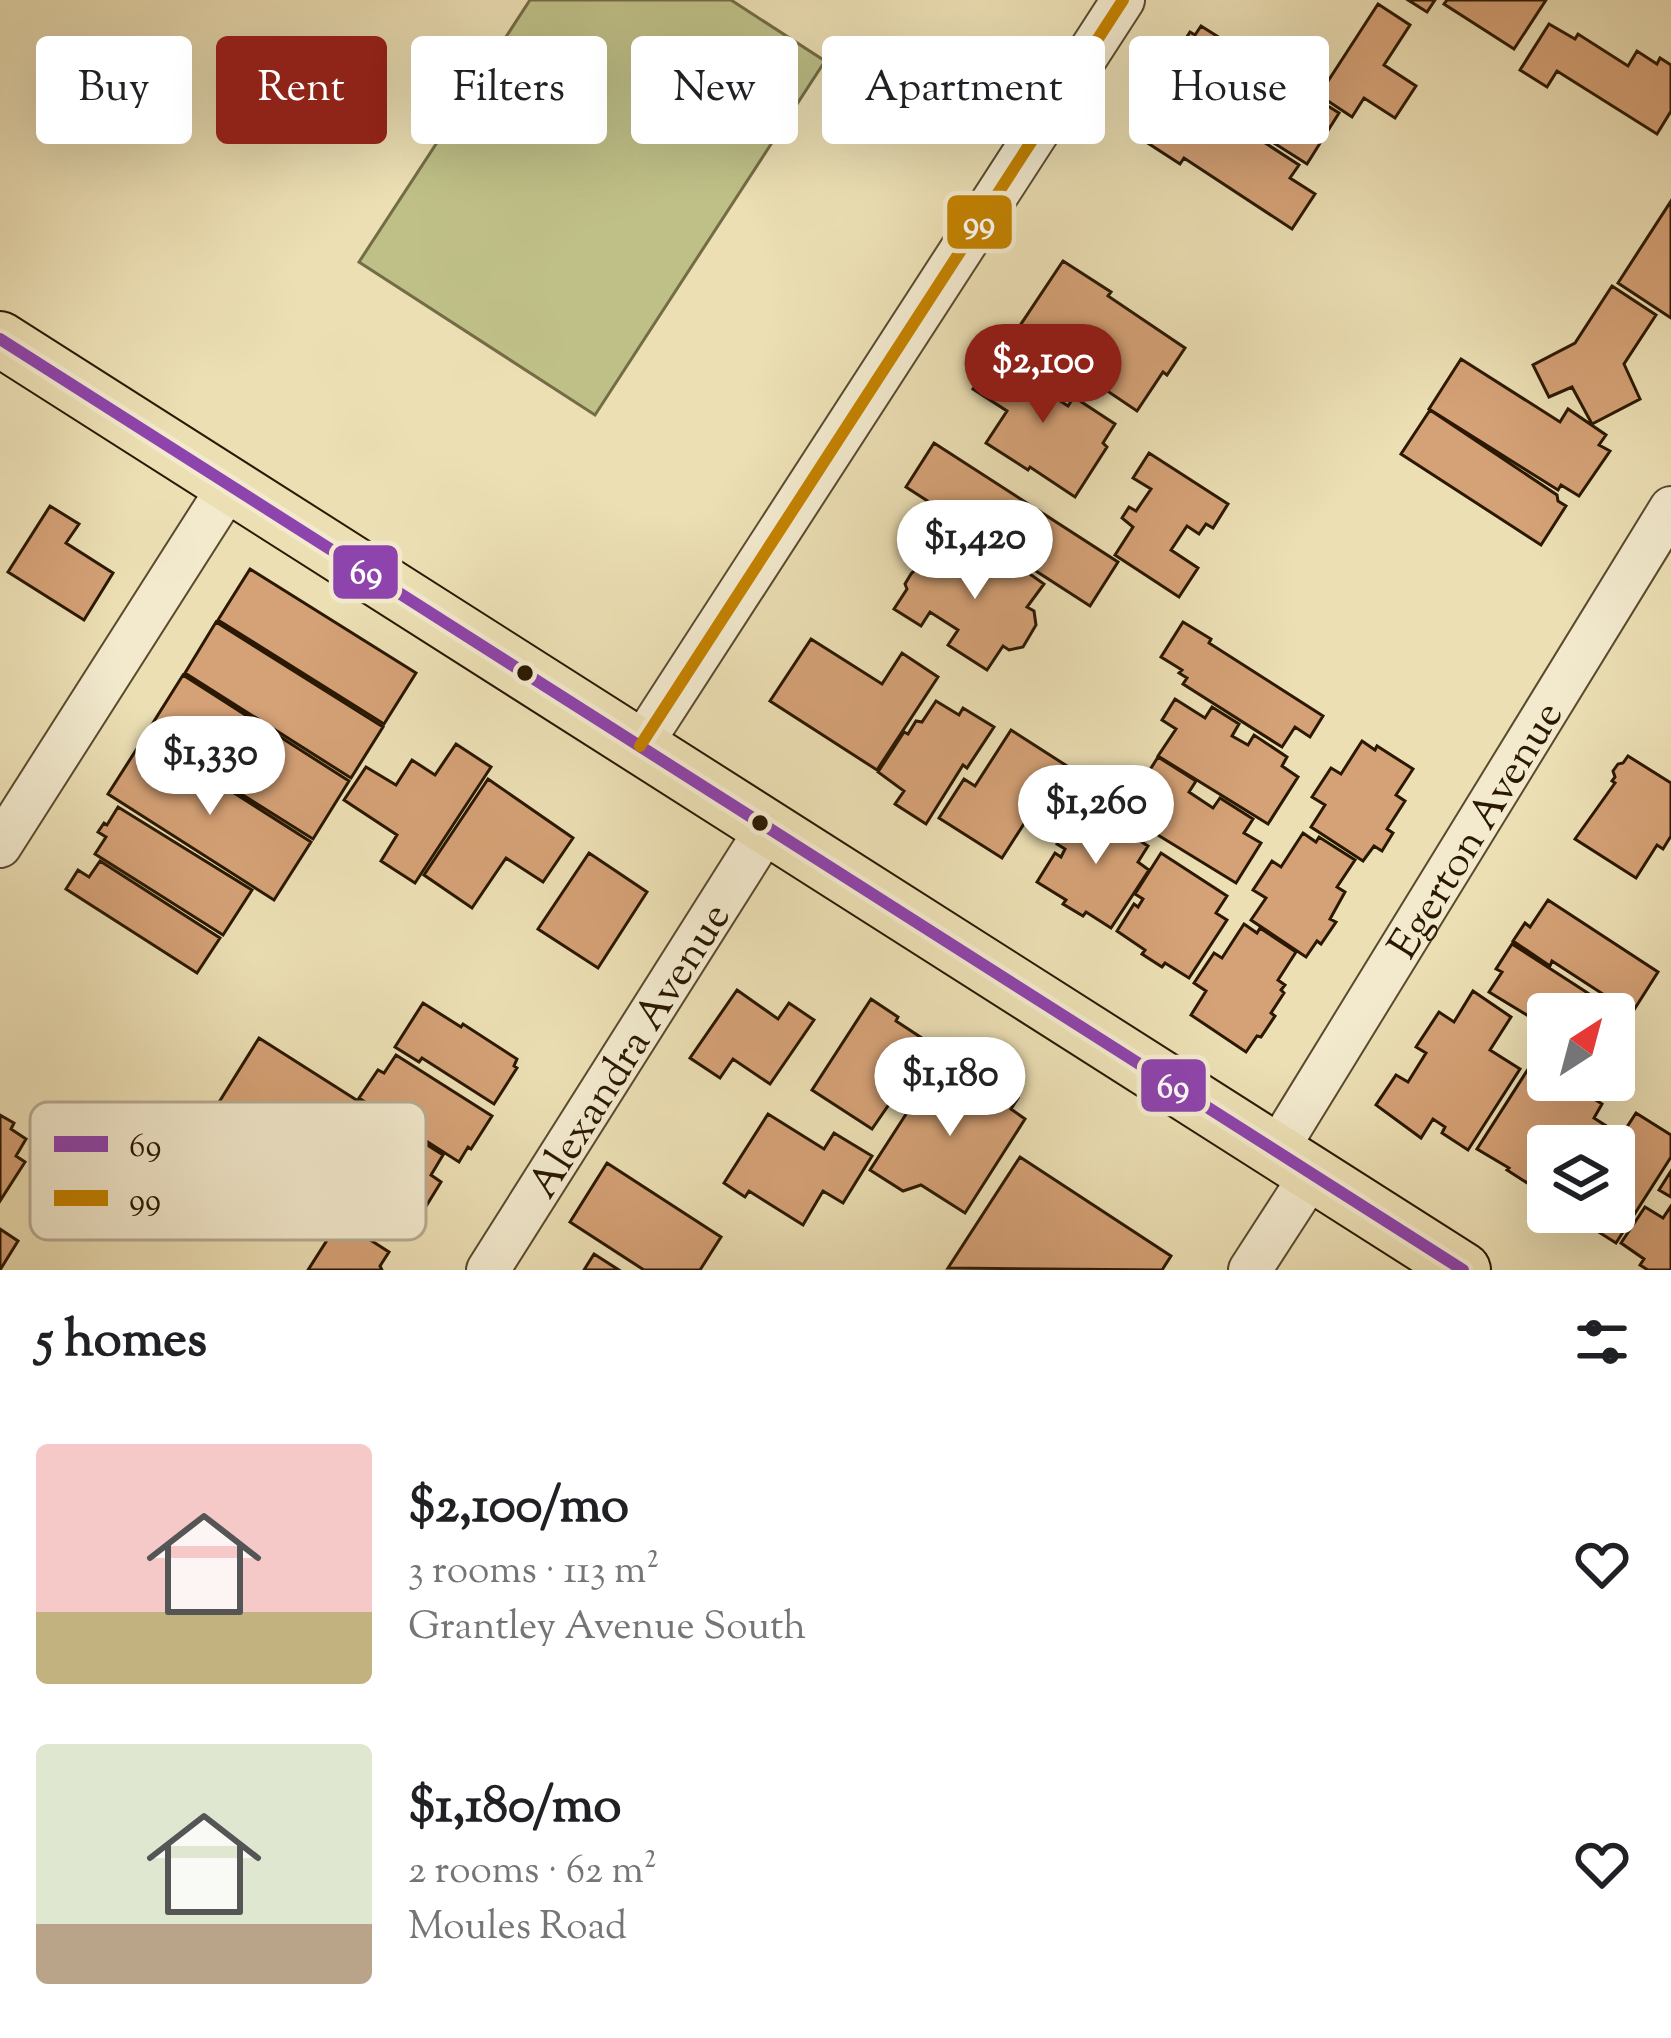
<!DOCTYPE html>
<html lang="en">
<head>
<meta charset="utf-8">
<style>
  body { margin:0; font-family:"Sorts Mill Goudy",serif; background:#f6f6f6; color:#202124; height:100vh; display:flex; flex-direction:column; font-size:45px; white-space:nowrap }
  * { box-sizing:border-box; margin:0 }
  p { font-size:39px; color:#757577 }
  .icon { flex:none; width:66px; height:66px; fill:none; stroke:currentColor; stroke-width:2; stroke-linecap:round; stroke-linejoin:round }
  .map { position:relative; height:1270px; overflow:hidden }
  .side { display:flex; flex-direction:column; background:#fff; flex:1 }
  .side>* { flex:none }
  .banner { position:absolute; left:36px; top:36px; width:1599px; height:108px; display:flex; gap:24px }
  .needle { width:78px; rotate:36deg }
  .tools { position:absolute; left:1527px; top:993px; display:grid; gap:24px }
  .tools a { display:grid; place-items:center; width:108px; height:108px; border-radius:12px; background:#fff; box-shadow:0 12px 48px #0002; font-size:60px }
  .price { position:absolute; translate:-50% -102px; padding:0 27px; border-radius:42px; background:#fff; color:#222; font-size:39px; line-height:78px; filter:drop-shadow(0 3px 6px #0008) }
  .price::after { content:''; position:absolute; left:50%; top:72px; width:36px; height:27px; margin-left:-18px; background:inherit; clip-path:polygon(0 0,100% 0,50% 100%) }
  .price.active { background:#8f2418; color:#fff }
  ul { padding:0; list-style:none }
  li { display:flex; align-items:center; gap:36px; height:300px; padding:0 36px }
  li span { display:grid; place-items:center; flex:none; width:336px; height:240px; border-radius:12px; color:#555 }
  li>.icon { margin-inline-start:auto }
  span .icon { width:144px; height:144px; fill:#fffc; stroke-width:1 }
  li b { font-size:51px }
  h2 { display:flex; justify-content:space-between; align-items:center; height:144px; padding:0 36px; font-size:51px }
  .pill { padding:0 42px; border-radius:12px; background:#fff; box-shadow:0 12px 48px #0002; font-size:42px; line-height:108px }
  .pill.active { background:#8f2418; color:#fff }
  .map>svg:first-child { display:block }
  .green { fill:#bfc088; stroke:#746c45; stroke-width:3 }
  .building { fill:#d5a176; stroke:#2a1802; stroke-width:3 }
  .lines { fill:none; stroke-linecap:round; stroke-linejoin:round }
  .minor-casing { stroke:#5a4a2e; stroke-width:46 }
  .major-casing { stroke:#2a1802; stroke-width:58 }
  .minor { stroke:#f3eace; stroke-width:42 }
  .major { stroke:#ecdfb4; stroke-width:54 }
  .bus-1-casing { stroke:#f3eace; stroke-width:21 }
  .bus-2-casing { stroke:#f3eace; stroke-width:21 }
  .bus-1 { stroke:#8e44ad; stroke-width:12 }
  .bus-2 { stroke:#c48200; stroke-width:12 }
  .bus-dot { fill:#2a1802; stroke:#f3eace; stroke-width:4.5 }
  .labels { text-anchor:middle; stroke-width:9; stroke-linejoin:round; paint-order:stroke }
  .street-label { font-size:42px; fill:#2a1802; stroke:#f3eace }
  .key { fill:#f3eace; stroke:#b7ab91; stroke-width:3 }
  .key-label { font-size:33px; fill:#2a1802 }
  .line-badge { stroke:#f3eace; stroke-width:4.5 }
  .badge-label { font-size:33px; text-anchor:middle; font-weight:bold; fill:#fff }
</style>
</head>
<body>
<div class="map">
<svg width="1671" height="1270" viewBox="0 0 1671 1270">
  <rect width="100%" height="100%" fill="#ecdfb4"/>
  <filter id="stains"><feTurbulence type="fractalNoise" baseFrequency=".00167" numOctaves="4"/><feColorMatrix values="0 0 0 0 .2 0 0 0 0 .09 0 0 0 0 .02 0 0 0 .5 -.17"/></filter>
  <radialGradient id="worn" r=".72"><stop offset=".6" stop-color="#630" stop-opacity="0"/><stop offset="1" stop-color="#630" stop-opacity=".3"/></radialGradient>
  <path class="green" d="M 530,0 L 731,0 L 825,61 L 595,415 L 359,262 Z"/>
  <path class="building" d="M 1408,0 L 1435,0 L 1427,12 Z
    M 1447,0 L 1546,0 L 1514,49 L 1444,4 Z
    M 1378,4 L 1410,25 L 1384,65 L 1416,86 L 1395,118 L 1364,98 L 1352,117 L 1319,95 Z
    M 1549,24 L 1575,39 L 1578,34 L 1628,66 L 1637,51 L 1657,64 L 1660,58 L 1671,65 L 1671,111 L 1657,134 L 1557,71 L 1547,87 L 1520,70 Z
    M 1201,26 L 1339,113 L 1307,164 L 1172,78 L 1189,51 L 1181,46 L 1190,32 L 1195,35 Z
    M 1167,79 L 1299,165 L 1290,178 L 1315,194 L 1292,229 L 1184,158 L 1180,164 L 1140,138 L 1158,110 L 1151,105 Z
    M 1671,201 L 1671,318 L 1618,283 Z
    M 1063,261 L 1111,292 L 1108,296 L 1185,348 L 1167,375 L 1163,372 L 1137,411 L 1054,355 L 1040,376 L 1003,351 Z
    M 1612,286 L 1656,315 L 1624,364 L 1640,399 L 1592,424 L 1572,387 L 1549,397 L 1533,365 L 1575,343 Z
    M 998,350 L 1034,373 L 1029,381 L 1068,406 L 1074,397 L 1115,424 L 1103,443 L 1107,447 L 1075,497 L 1030,467 L 1028,470 L 986,443 L 1007,411 L 973,389 Z
    M 1461,359 L 1560,422 L 1568,409 L 1606,435 L 1599,445 L 1610,451 L 1579,496 L 1561,485 L 1558,490 L 1429,409 Z
    M 1430,410 L 1557,495 L 1558,501 L 1566,506 L 1541,545 L 1401,454 Z
    M 934,443 L 1118,562 L 1090,606 L 906,487 Z
    M 1149,453 L 1228,504 L 1213,528 L 1206,524 L 1199,534 L 1187,526 L 1171,550 L 1198,568 L 1179,597 L 1115,555 L 1133,527 L 1122,518 L 1129,507 L 1136,511 L 1151,489 L 1133,478 Z
    M 50,506 L 79,524 L 66,543 L 113,573 L 84,620 L 8,572 Z
    M 958,541 L 978,554 L 980,550 L 985,550 L 1000,561 L 1003,555 L 1044,584 L 1027,607 L 1034,611 L 1036,625 L 1023,647 L 1009,650 L 1003,646 L 987,670 L 948,645 L 958,630 L 930,612 L 921,626 L 894,609 L 907,589 L 905,584 L 911,574 L 919,566 L 932,574 L 935,568 L 939,571 Z
    M 250,569 L 416,673 L 384,724 L 218,620 Z
    M 216,622 L 383,727 L 351,778 L 185,673 Z
    M 1183,622 L 1211,639 L 1209,643 L 1323,716 L 1310,737 L 1295,727 L 1282,747 L 1183,684 L 1187,678 L 1179,673 L 1182,670 L 1161,657 Z
    M 811,639 L 882,684 L 902,653 L 938,677 L 877,770 L 770,701 Z
    M 183,675 L 349,781 L 313,839 L 146,734 Z
    M 1175,699 L 1205,718 L 1212,707 L 1239,724 L 1232,736 L 1248,745 L 1254,735 L 1287,757 L 1282,766 L 1298,777 L 1268,824 L 1158,756 L 1176,729 L 1162,720 Z
    M 936,701 L 959,715 L 963,708 L 994,727 L 967,768 L 963,765 L 926,824 L 895,804 L 904,791 L 878,772 L 904,732 L 908,734 L 916,721 L 922,722 Z
    M 1011,730 L 1067,766 L 1040,808 L 1036,805 L 1002,858 L 939,818 L 964,779 L 975,786 Z
    M 145,736 L 311,842 L 274,900 L 108,794 Z
    M 1362,741 L 1375,750 L 1377,746 L 1413,769 L 1396,795 L 1405,801 L 1387,829 L 1393,833 L 1382,851 L 1374,846 L 1363,861 L 1311,827 L 1325,805 L 1312,797 L 1331,768 L 1341,774 Z
    M 456,744 L 491,767 L 415,883 L 381,861 L 397,835 L 344,800 L 366,767 L 396,785 L 412,760 L 435,775 Z
    M 1628,756 L 1671,783 L 1671,836 L 1663,849 L 1657,845 L 1636,878 L 1575,839 L 1615,783 L 1612,781 L 1615,777 L 1613,771 L 1618,764 L 1623,763 Z
    M 1158,757 L 1196,781 L 1189,792 L 1213,808 L 1220,798 L 1253,819 L 1244,833 L 1261,843 L 1236,883 L 1109,805 L 1125,773 L 1141,784 Z
    M 488,779 L 573,838 L 543,882 L 506,858 L 472,908 L 424,875 Z
    M 1082,804 L 1148,846 L 1138,862 L 1149,870 L 1111,928 L 1086,912 L 1083,916 L 1063,904 L 1066,900 L 1037,882 L 1055,853 L 1061,857 L 1065,849 L 1057,844 Z
    M 118,807 L 252,890 L 223,935 L 95,854 L 106,837 L 98,832 L 104,823 L 107,825 Z
    M 1303,833 L 1316,842 L 1319,837 L 1355,860 L 1337,887 L 1345,892 L 1330,919 L 1336,922 L 1321,944 L 1317,941 L 1306,957 L 1251,920 L 1266,898 L 1253,890 L 1272,861 L 1281,867 Z
    M 589,853 L 647,892 L 598,968 L 538,929 Z
    M 1161,853 L 1227,896 L 1216,913 L 1227,920 L 1189,978 L 1165,963 L 1162,967 L 1142,954 L 1145,950 L 1117,931 L 1134,904 L 1138,907 L 1143,899 L 1135,894 Z
    M 100,861 L 220,938 L 197,973 L 66,889 L 78,870 L 89,877 Z
    M 1548,900 L 1658,972 L 1632,1013 L 1552,961 L 1550,966 L 1513,941 L 1525,923 L 1530,927 Z
    M 1244,924 L 1257,933 L 1260,928 L 1296,952 L 1278,980 L 1285,985 L 1281,990 L 1284,993 L 1271,1013 L 1275,1016 L 1261,1037 L 1257,1036 L 1246,1052 L 1191,1015 L 1206,991 L 1194,983 L 1214,953 L 1222,958 Z
    M 1512,944 L 1631,1021 L 1614,1048 L 1614,1014 L 1548,1014 L 1548,1028 L 1489,992 L 1502,972 L 1496,969 Z
    M 737,990 L 778,1019 L 789,1003 L 814,1020 L 770,1084 L 733,1059 L 720,1078 L 690,1058 Z
    M 1473,991 L 1511,1017 L 1490,1050 L 1520,1069 L 1468,1150 L 1442,1133 L 1445,1127 L 1433,1119 L 1421,1138 L 1376,1105 L 1396,1075 L 1408,1082 L 1426,1053 L 1416,1047 L 1439,1012 L 1454,1022 Z
    M 871,999 L 898,1017 L 896,1021 L 934,1046 L 910,1084 L 895,1075 L 882,1094 L 892,1100 L 872,1129 L 812,1090 Z
    M 423,1003 L 461,1027 L 463,1024 L 517,1059 L 514,1066 L 517,1068 L 494,1104 L 422,1058 L 419,1062 L 395,1047 Z
    M 259,1038 L 443,1155 L 431,1175 L 441,1182 L 409,1234 L 364,1210 L 323,1179 L 351,1133 L 316,1111 L 307,1126 L 287,1113 L 264,1149 L 211,1115 Z
    M 396,1055 L 492,1116 L 471,1149 L 468,1147 L 459,1162 L 359,1098 L 378,1070 L 384,1073 Z
    M 939,1063 L 981,1091 L 988,1079 L 1018,1098 L 1011,1109 L 1025,1119 L 965,1213 L 921,1185 L 903,1191 L 870,1170 Z
    M 1532,1063 L 1548,1073 L 1548,1080 L 1559,1080 L 1571,1088 L 1572,1085 L 1602,1104 L 1594,1118 L 1611,1129 L 1600,1146 L 1548,1146 L 1548,1202 L 1529,1190 L 1532,1186 L 1507,1170 L 1509,1168 L 1477,1149 Z
    M 1636,1113 L 1671,1135 L 1671,1157 L 1616,1243 L 1586,1224 L 1583,1229 L 1562,1216 L 1565,1212 L 1614,1212 L 1614,1147 Z
    M 768,1114 L 824,1149 L 834,1133 L 872,1156 L 843,1203 L 823,1191 L 803,1225 L 749,1191 L 745,1197 L 724,1183 Z
    M 0,1115 L 14,1123 L 11,1129 L 26,1139 L 16,1156 L 25,1162 L 0,1201 Z
    M 1020,1157 L 1171,1256 L 1162,1270 L 948,1268 Z
    M 607,1163 L 721,1237 L 700,1270 L 644,1270 L 570,1222 Z
    M 1671,1171 L 1671,1197 L 1659,1190 Z
    M 1671,1206 L 1671,1270 L 1648,1270 L 1640,1265 L 1644,1259 L 1621,1243 L 1645,1207 L 1663,1218 Z
    M 336,1218 L 389,1252 L 380,1266 L 382,1270 L 308,1270 L 329,1237 L 325,1235 Z
    M 0,1229 L 18,1241 L 0,1270 Z
    M 594,1254 L 619,1270 L 584,1270 Z"/>
  <g class="lines">
    <defs>
      <g id="minor">
        <path d="M 640,746 L 1123,0"/>
        <path d="M 0,846 L 230,485"/>
        <path id="s1" d="M 1276,1151 L 1671,508"/>
        <path id="s2" d="M 488,1270 L 768,827"/>
        <path d="M 1250,1270 L 1312,1174"/>
      </g>
      <path id="major" d="M 0,339 L 1463,1270"/>
    </defs>
    <use href="#minor" class="minor-casing"/>
    <use href="#major" class="major-casing"/>
    <use href="#minor" class="minor"/>
    <use href="#major" class="major"/>
    <defs>
      <path id="bus-1" d="M 0,339 L 1463,1270"/>
      <path id="bus-2" d="M 640,746 L 1123,0"/>
    </defs>
    <use href="#bus-1" class="bus-1-casing"/>
    <use href="#bus-2" class="bus-2-casing"/>
    <use href="#bus-1" class="bus-1"/>
    <use href="#bus-2" class="bus-2"/>
  </g>
  <g class="bus-dot">
    <circle cx="525" cy="673" r="10"/>
    <circle cx="760" cy="823" r="10"/>
  </g>
  <g class="labels">
    <g class="street-label">
      <text dy="15" stroke="none"><textPath href="#s1" startOffset="378">Egerton Avenue</textPath></text>
      <text dy="15" stroke="none"><textPath href="#s2" startOffset="261">Alexandra Avenue</textPath></text>
    </g>
  </g>
  <rect x="30" y="1102" width="396" height="138" rx="18" class="key"/>
  <rect x="54" y="1136" width="54" height="16" fill="#8e44ad"/>
  <rect x="54" y="1190" width="54" height="16" fill="#c48200"/>
  <g class="key-label">
    <text x="129" y="1156">69</text>
    <text x="129" y="1210">99</text>
  </g>
  <g class="line-badge">
    <rect x="945" y="193" width="69" height="58" rx="12" fill="#c48200"/>
    <rect x="331" y="543" width="69" height="58" rx="12" fill="#8e44ad"/>
    <rect x="1139" y="1057" width="69" height="57" rx="12" fill="#8e44ad"/>
  </g>
  <g class="badge-label">
    <text x="979" y="233">99</text>
    <text x="366" y="583">69</text>
    <text x="1173" y="1097">69</text>
  </g>
  <rect width="100%" height="100%" filter="url(#stains)"/>
  <rect width="100%" height="100%" fill="url(#worn)"/>
</svg>
<div class="tools">
<a><svg class="needle" viewBox="-14 -14 28 28"><path d="M0-13l5 13h-10z" fill="#e53935"/><path d="M0 13l5-13h-10z" fill="#757577"/></svg></a>
<a><svg class="icon" aria-label="layers" viewBox="0 0 24 24"><path d="M12 4l9 5-9 5-9-5zM3 14l9 5 9-5"/></svg></a>
</div>
<b class="price active" style="left:1043px;top:426px">$2,100</b>
<b class="price" style="left:975px;top:602px">$1,420</b>
<b class="price" style="left:210px;top:818px">$1,330</b>
<b class="price" style="left:1096px;top:867px">$1,260</b>
<b class="price" style="left:950px;top:1139px">$1,180</b>
<div class="banner">
<a class="pill">Buy</a>
<a class="pill active">Rent</a>
<a class="pill">Filters</a>
<a class="pill">New</a>
<a class="pill">Apartment</a>
<a class="pill">House</a>
</div>
</div>
<section class="side">
<h2>5 homes<svg class="icon" aria-label="filters" viewBox="0 0 24 24"><path d="M4 7h16M4 17h16"/><circle cx="9" cy="7" r="2"/><circle cx="15" cy="17" r="2"/></svg></h2>
<ul>
<li><span style="background:linear-gradient(#f6c9c9 70%,#c2b280 0)"><svg class="icon" aria-label="home" viewBox="0 0 24 24"><path d="M3 11l9-7 9 7M6 9v11h12V9"/></svg></span><div><b>$2,100/mo</b><p>3 rooms · 113 m²</p><p>Grantley Avenue South</p></div><svg class="icon" aria-label="heart" viewBox="0 0 24 24"><path d="M12 20l-8-8c-3-5 5-10 8-4 3-6 11-1 8 4z"/></svg></li>
<li><span style="background:linear-gradient(#dfe7d0 75%,#b9a48a 0)"><svg class="icon" aria-label="home" viewBox="0 0 24 24"><path d="M3 11l9-7 9 7M6 9v11h12V9"/></svg></span><div><b>$1,180/mo</b><p>2 rooms · 62 m²</p><p>Moules Road</p></div><svg class="icon" aria-label="heart" viewBox="0 0 24 24"><path d="M12 20l-8-8c-3-5 5-10 8-4 3-6 11-1 8 4z"/></svg></li>
</ul>
</section>
</body>
</html>
